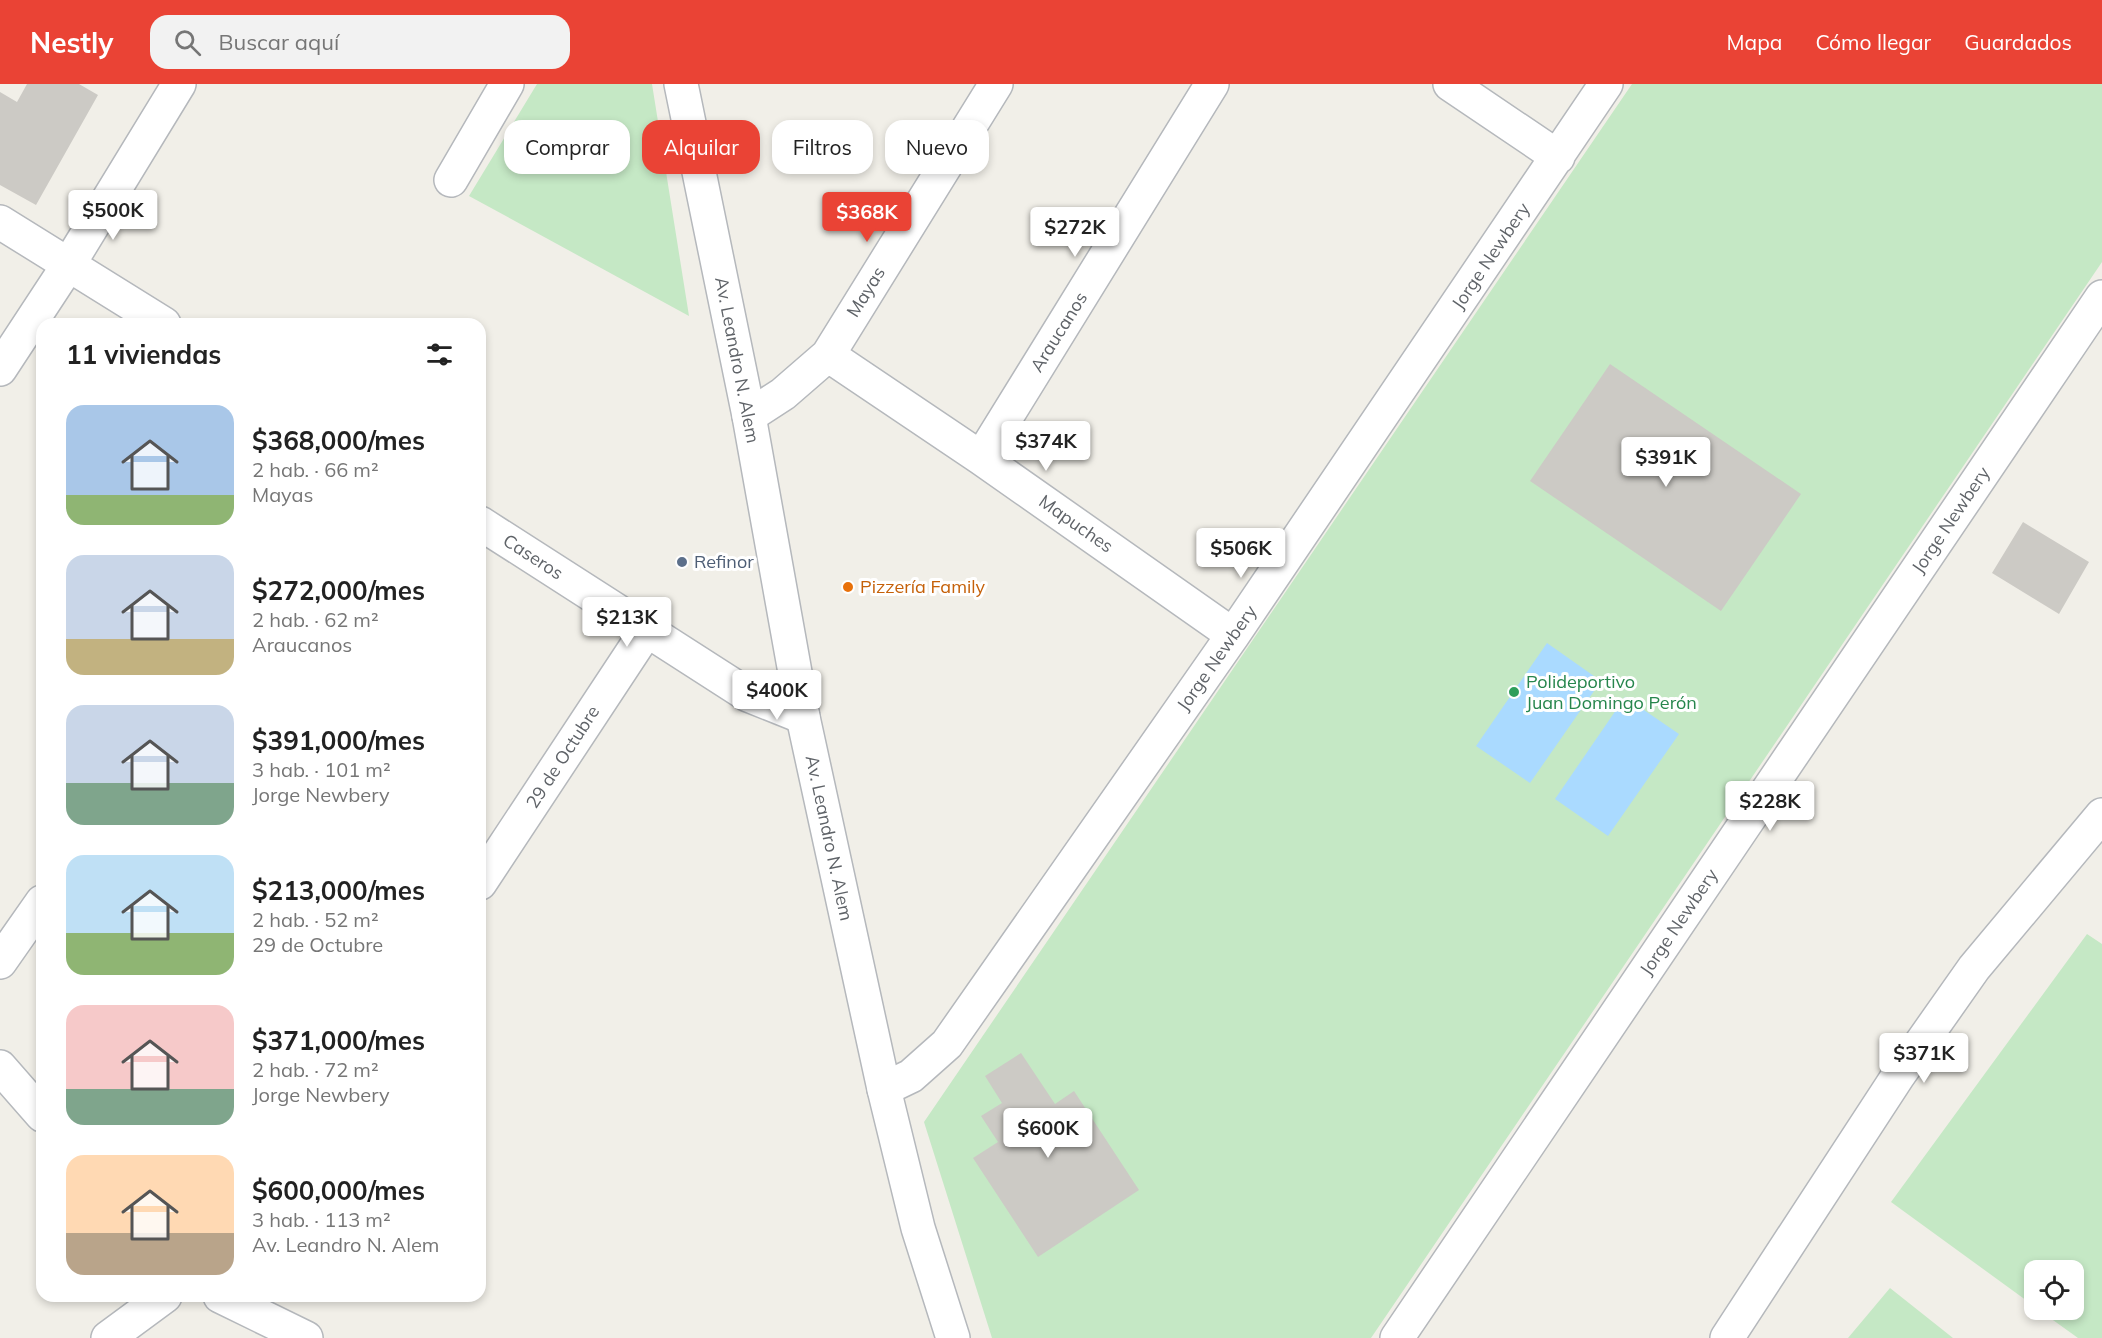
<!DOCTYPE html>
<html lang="es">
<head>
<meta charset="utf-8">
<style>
  body { margin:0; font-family:Mulish,sans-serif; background:#f2f2f2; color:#222; height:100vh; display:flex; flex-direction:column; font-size:22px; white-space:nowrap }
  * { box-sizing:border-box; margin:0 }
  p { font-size:20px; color:#767676 }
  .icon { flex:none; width:33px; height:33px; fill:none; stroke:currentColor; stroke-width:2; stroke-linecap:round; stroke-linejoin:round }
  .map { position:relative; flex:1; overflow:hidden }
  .sheet { position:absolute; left:36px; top:234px; width:450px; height:984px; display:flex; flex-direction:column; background:#fff; border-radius:18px; box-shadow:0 3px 9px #0003 }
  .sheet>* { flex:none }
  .guide { position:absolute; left:504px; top:36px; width:570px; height:54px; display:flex; gap:12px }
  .controls { position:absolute; left:2024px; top:1176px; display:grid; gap:12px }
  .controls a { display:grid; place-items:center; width:60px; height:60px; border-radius:12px; background:#fff; box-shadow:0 3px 9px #0003; font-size:30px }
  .price { position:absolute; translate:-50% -51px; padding:0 14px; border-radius:6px; background:#fff; color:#222; font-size:20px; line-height:39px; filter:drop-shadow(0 2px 3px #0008) }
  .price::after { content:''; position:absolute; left:50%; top:36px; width:18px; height:14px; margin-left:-9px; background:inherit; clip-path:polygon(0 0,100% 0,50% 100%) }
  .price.on { background:#ea4335; color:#fff }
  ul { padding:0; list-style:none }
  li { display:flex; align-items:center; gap:18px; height:150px; padding:0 30px }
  li span { display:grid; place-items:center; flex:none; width:168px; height:120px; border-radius:18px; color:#555 }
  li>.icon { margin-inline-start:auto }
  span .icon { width:72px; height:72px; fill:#fffc; stroke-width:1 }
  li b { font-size:26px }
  h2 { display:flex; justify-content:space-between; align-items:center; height:72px; padding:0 30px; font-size:26px }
  .chip { padding:0 21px; border-radius:18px; background:#fff; box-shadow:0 3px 9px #0003; font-size:21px; line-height:54px }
  .chip.on { background:#ea4335; color:#fff }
  header { display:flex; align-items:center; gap:36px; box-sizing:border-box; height:84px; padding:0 30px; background:#ea4335; color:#fff }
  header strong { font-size:28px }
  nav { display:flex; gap:33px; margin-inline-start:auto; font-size:21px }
  .search { width:420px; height:54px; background:#f2f2f2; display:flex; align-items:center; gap:15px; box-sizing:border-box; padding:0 21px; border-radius:18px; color:#767676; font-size:22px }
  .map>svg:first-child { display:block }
  .green { fill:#c5e8c5 }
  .water { fill:#aadaff }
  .building { fill:#cccac5 }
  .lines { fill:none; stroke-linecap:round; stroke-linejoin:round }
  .minor-casing { stroke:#b5b8bc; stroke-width:36 }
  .tertiary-casing { stroke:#b5b8bc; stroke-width:36 }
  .minor { stroke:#fff; stroke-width:33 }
  .tertiary { stroke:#fff; stroke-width:33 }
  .service-dot { fill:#5c6f8a; stroke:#fff; stroke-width:2 }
  .food-dot { fill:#e8710a; stroke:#fff; stroke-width:2 }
  .leisure-dot { fill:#2e9e5b; stroke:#fff; stroke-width:2 }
  .labels { text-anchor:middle; stroke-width:6; stroke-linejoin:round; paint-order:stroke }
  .street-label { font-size:18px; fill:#5f6368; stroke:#fff }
  .service-label { font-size:18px; fill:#4e5e75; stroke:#fff; text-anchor:start }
  .food-label { font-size:18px; fill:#c56008; stroke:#fff; text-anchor:start }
  .leisure-label { font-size:18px; fill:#27864d; stroke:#fff; text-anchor:start }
</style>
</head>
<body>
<header>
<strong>Nestly</strong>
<div class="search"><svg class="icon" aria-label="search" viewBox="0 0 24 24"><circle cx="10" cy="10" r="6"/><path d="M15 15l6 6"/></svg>Buscar aquí</div>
<nav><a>Mapa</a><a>Cómo llegar</a><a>Guardados</a></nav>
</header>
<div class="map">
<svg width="2102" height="1254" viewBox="0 0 2102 1254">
  <rect width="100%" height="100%" fill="#f1efe8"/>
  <path class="green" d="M 537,0 L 652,0 L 689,232 L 469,112 Z
    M 1632,0 L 2102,0 L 2102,178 L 1371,1254 L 992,1254 L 924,1038 Z
    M 2087,850 L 2102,860 L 2102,1254 L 2078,1254 L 2039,1226 L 2073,1226 L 2073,1186 L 2034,1186 L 2034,1222 L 1891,1118 Z
    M 1890,1204 L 1953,1254 L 1848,1254 Z"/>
  <path class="water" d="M 1547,559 L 1601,597 L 1530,699 L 1476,662 Z
    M 1625,613 L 1679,650 L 1608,752 L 1555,715 Z"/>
  <path class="building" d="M 27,0 L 79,0 L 98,11 L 36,121 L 0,101 L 0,8 L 17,18 Z
    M 1610,280 L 1801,410 L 1721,527 L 1530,397 Z
    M 2023,438 L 2089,478 L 2059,530 L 1992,489 Z
    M 1021,969 L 1055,1020 L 1074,1007 L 1139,1106 L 1038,1173 L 973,1074 L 998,1058 L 981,1032 L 1002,1019 L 985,992 Z"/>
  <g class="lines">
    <defs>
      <path id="minor" d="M 1450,0 L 1558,73
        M 451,96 L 507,0
        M 0,138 L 164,240
        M 828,271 L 981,374 L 1233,551
        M 0,285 L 69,180 L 179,0
        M 749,332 L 783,310 L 828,271 L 996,0
        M 981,374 L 1212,0
        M 480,439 L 748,611 L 803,633
        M 480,799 L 647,546
        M 0,878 L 42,818
        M 0,983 L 42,1031
        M 884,1005 L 911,992 L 947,960 L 1233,551 L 1606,0
        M 220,1212 L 306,1254
        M 108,1254 L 165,1212
        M 1397,1254 L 2102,213
        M 1727,1254 L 1898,992 L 1974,884 L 2102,731"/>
      <path id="tertiary" d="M 681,0 L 749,332 L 803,633 L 884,1005 L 918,1144 L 953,1254"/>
    </defs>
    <use href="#minor" class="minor-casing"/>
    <use href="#tertiary" class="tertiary-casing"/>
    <use href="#minor" class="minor"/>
    <use href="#tertiary" class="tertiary"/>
  </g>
  <circle class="service-dot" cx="682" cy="478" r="6"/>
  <circle class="food-dot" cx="848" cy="503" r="6"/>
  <circle class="leisure-dot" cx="1514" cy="608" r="6"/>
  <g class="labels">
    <g class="street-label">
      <text transform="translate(1491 172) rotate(-56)" y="6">Jorge Newbery</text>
      <text transform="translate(866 208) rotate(-58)" y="6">Mayas</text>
      <text transform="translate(1059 248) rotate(-58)" y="6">Araucanos</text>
      <text transform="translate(737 276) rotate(79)" y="6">Av. Leandro N. Alem</text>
      <text transform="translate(1951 436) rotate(-56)" y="6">Jorge Newbery</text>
      <text transform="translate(1076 440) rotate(35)" y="6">Mapuches</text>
      <text transform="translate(533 473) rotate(33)" y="6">Caseros</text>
      <text transform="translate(1217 574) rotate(-55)" y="6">Jorge Newbery</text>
      <text transform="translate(563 673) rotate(-57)" y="6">29 de Octubre</text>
      <text transform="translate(829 754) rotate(78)" y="6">Av. Leandro N. Alem</text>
      <text transform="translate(1679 838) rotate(-56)" y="6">Jorge Newbery</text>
    </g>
    <g class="service-label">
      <text x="694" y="484">Refinor</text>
    </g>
    <g class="food-label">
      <text x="860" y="509">Pizzería Family</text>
    </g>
    <g class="leisure-label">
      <text x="1526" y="604">Polideportivo<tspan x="1526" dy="21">Juan Domingo Perón</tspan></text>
    </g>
  </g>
</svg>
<div class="controls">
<a><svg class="icon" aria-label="locate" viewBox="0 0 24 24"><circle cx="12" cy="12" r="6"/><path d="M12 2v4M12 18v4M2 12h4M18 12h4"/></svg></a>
</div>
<b class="price" style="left:113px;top:157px">$500K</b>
<b class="price on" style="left:867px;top:159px">$368K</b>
<b class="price" style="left:1075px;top:174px">$272K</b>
<b class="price" style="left:1046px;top:388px">$374K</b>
<b class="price" style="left:1666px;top:404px">$391K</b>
<b class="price" style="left:1241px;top:495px">$506K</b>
<b class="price" style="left:627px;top:564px">$213K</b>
<b class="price" style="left:777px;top:637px">$400K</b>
<b class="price" style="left:1770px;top:748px">$228K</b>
<b class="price" style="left:1924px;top:1000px">$371K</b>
<b class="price" style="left:1048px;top:1075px">$600K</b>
<div class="guide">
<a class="chip">Comprar</a>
<a class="chip on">Alquilar</a>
<a class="chip">Filtros</a>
<a class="chip">Nuevo</a>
</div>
<section class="sheet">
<h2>11 viviendas<svg class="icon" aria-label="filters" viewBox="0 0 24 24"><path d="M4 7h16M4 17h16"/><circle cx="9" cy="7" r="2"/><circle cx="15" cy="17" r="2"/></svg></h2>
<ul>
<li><span style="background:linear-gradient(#a9c7e8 75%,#8fb573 0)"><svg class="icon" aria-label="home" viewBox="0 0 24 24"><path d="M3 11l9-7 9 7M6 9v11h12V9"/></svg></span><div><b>$368,000/mes</b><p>2 hab. · 66 m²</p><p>Mayas</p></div></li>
<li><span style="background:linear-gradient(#c9d6e8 70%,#c2b280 0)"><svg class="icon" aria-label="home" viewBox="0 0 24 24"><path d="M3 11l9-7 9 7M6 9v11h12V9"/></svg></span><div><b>$272,000/mes</b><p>2 hab. · 62 m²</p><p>Araucanos</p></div></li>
<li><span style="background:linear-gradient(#c9d6e8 65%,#7fa58c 0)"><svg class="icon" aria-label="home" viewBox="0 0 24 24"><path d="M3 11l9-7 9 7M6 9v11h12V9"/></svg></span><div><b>$391,000/mes</b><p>3 hab. · 101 m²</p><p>Jorge Newbery</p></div></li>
<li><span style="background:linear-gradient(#bfe0f5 65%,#8fb573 0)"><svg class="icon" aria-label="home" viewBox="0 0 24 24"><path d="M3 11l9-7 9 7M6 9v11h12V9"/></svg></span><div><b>$213,000/mes</b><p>2 hab. · 52 m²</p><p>29 de Octubre</p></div></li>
<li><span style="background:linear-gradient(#f6c9c9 70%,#7fa58c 0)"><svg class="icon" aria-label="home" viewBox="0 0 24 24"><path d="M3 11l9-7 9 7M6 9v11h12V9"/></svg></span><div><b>$371,000/mes</b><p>2 hab. · 72 m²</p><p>Jorge Newbery</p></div></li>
<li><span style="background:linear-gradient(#ffd9b3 65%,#b9a48a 0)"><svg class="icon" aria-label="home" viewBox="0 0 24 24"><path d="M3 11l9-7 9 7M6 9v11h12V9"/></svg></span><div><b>$600,000/mes</b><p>3 hab. · 113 m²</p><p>Av. Leandro N. Alem</p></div></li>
</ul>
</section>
</div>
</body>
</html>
